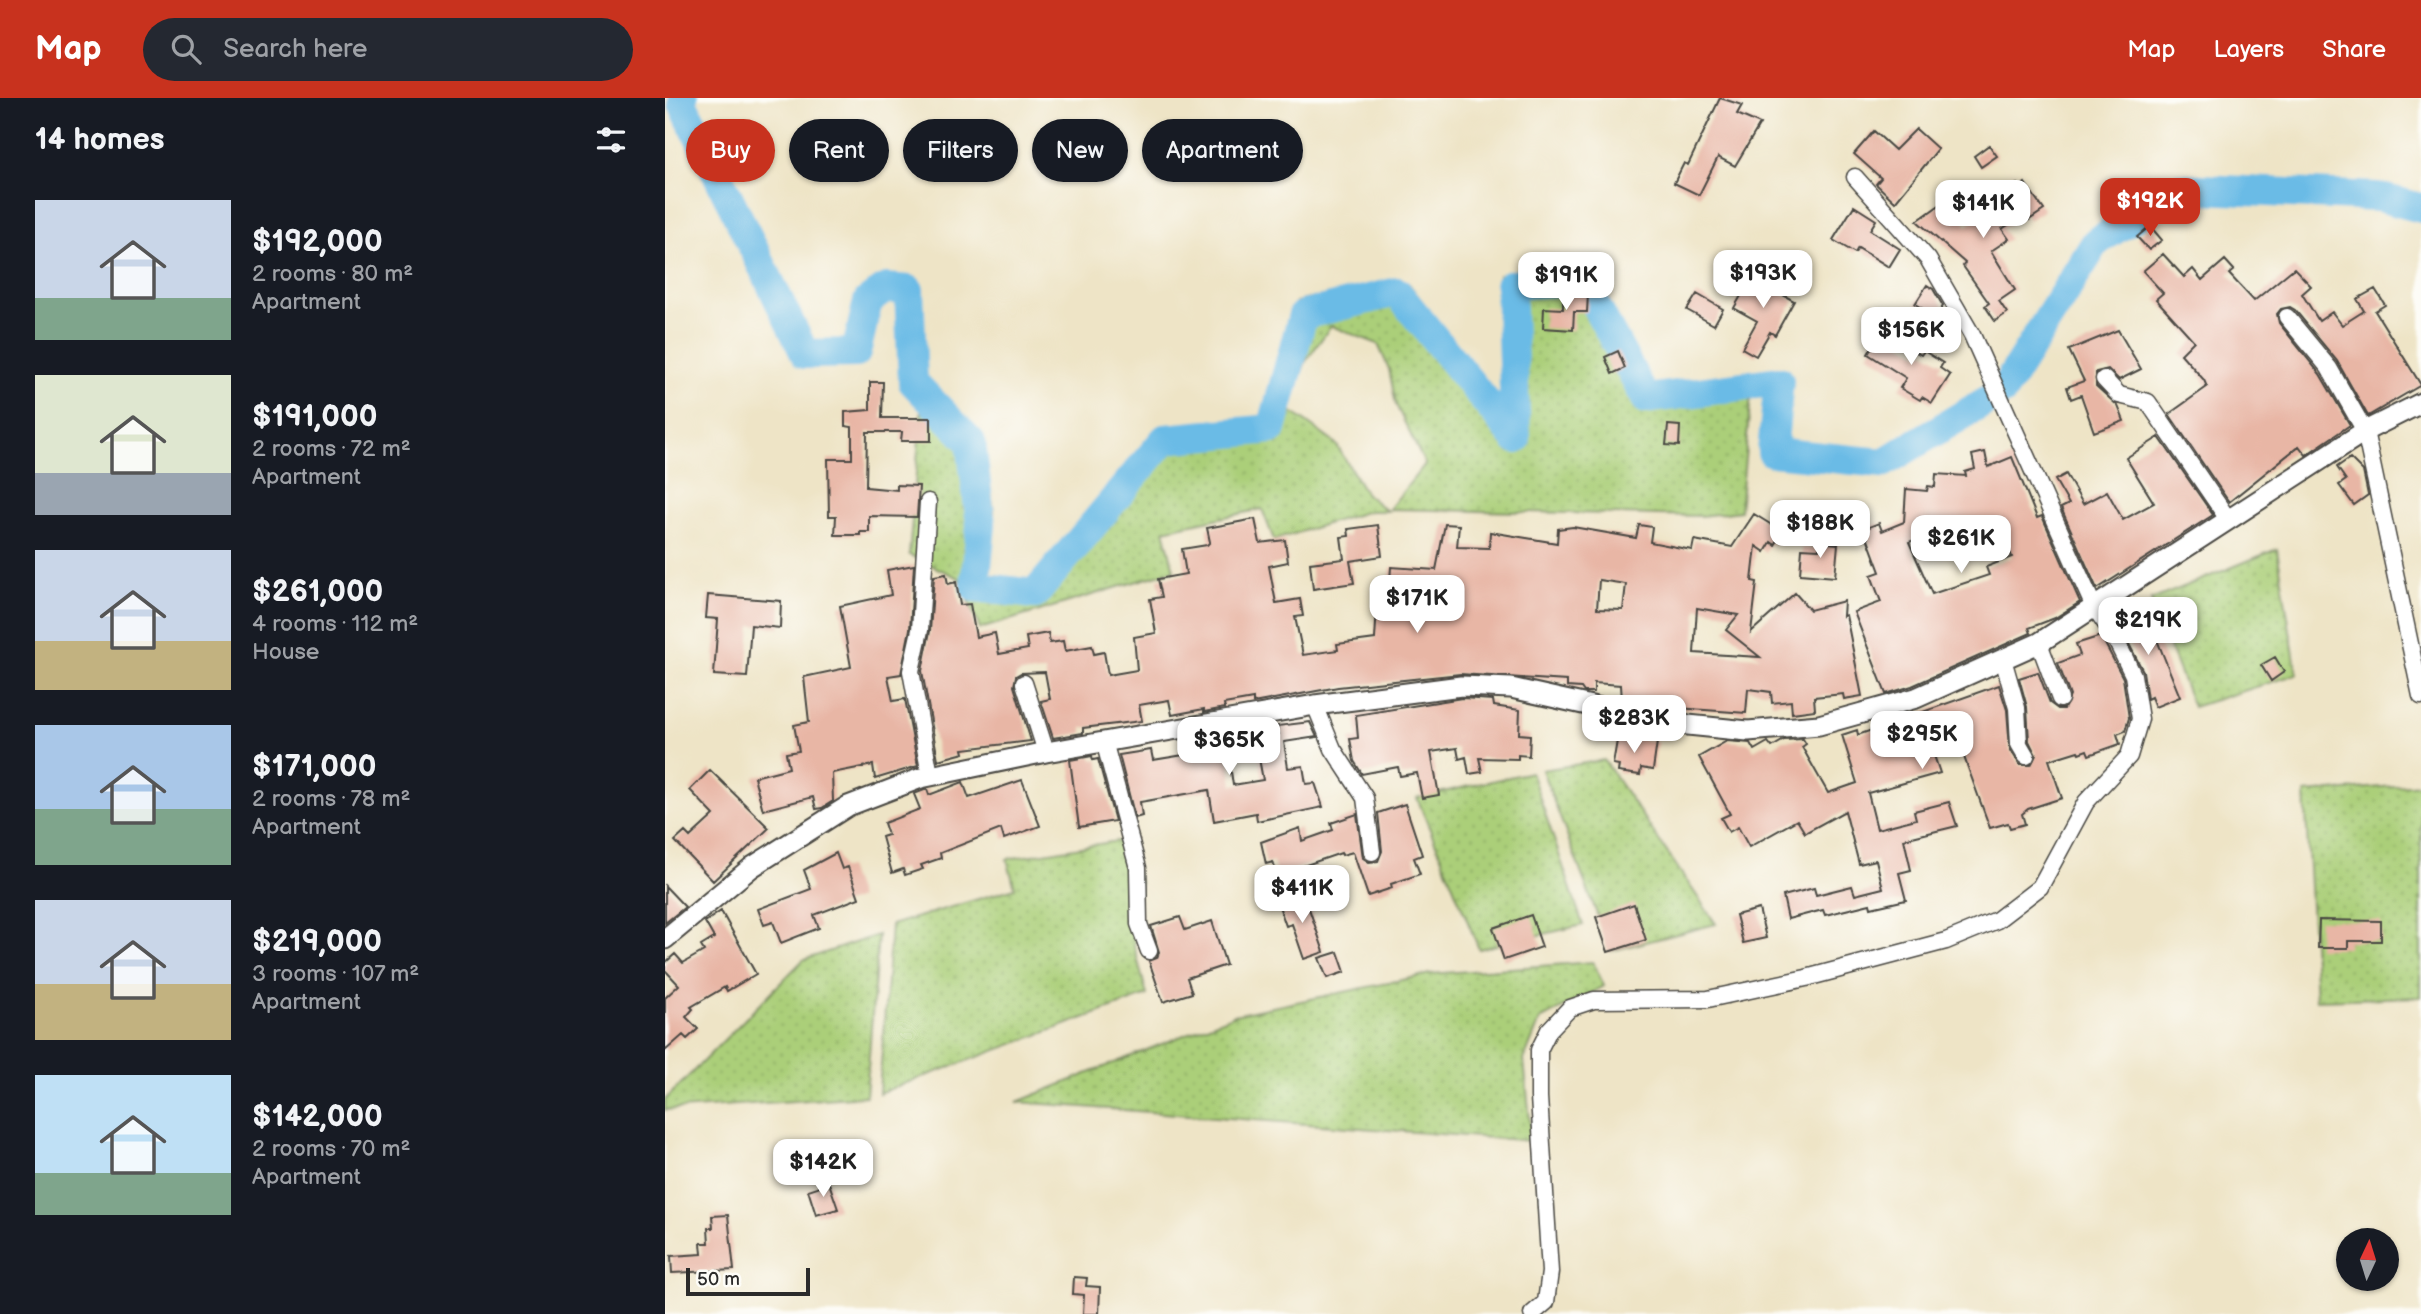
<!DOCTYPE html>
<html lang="en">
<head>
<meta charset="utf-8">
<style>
  body { margin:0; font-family:"Balsamiq Sans",sans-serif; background:#242831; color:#f1f3f6; height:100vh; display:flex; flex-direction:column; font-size:26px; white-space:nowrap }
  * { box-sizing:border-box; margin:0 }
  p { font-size:23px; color:#9ea1a6 }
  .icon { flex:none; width:38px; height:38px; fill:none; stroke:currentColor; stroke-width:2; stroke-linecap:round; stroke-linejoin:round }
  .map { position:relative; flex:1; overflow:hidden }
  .side { display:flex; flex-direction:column; background:#171b24; width:665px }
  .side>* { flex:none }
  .guide { position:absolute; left:21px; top:21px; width:665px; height:63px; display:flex; gap:14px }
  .needle { width:46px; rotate:4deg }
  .buttons { position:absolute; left:1671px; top:1130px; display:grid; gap:14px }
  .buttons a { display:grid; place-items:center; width:63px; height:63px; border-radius:50%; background:#171b24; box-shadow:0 2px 5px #0004; font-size:35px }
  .scale { position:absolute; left:21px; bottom:18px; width:124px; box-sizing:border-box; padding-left:7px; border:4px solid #2b2b2b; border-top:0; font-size:19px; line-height:24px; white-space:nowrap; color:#2b2b2b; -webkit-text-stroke:5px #fdfcf7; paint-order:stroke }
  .price { position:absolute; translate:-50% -60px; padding:0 16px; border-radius:14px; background:#fff; color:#222; font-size:23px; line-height:46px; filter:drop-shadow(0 2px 4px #0008) }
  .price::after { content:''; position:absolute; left:50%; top:42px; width:21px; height:16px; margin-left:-10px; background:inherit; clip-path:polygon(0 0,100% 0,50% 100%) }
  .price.on { background:#c8321e; color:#fff }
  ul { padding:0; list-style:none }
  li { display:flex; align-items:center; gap:21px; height:175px; padding:0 35px }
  li span { display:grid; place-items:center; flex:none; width:196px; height:140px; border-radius:0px; color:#555 }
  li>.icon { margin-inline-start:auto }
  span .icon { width:84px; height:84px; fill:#fffc; stroke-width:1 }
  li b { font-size:30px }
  h2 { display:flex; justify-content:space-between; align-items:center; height:84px; padding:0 35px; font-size:30px }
  .chip { padding:0 24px; border-radius:32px; background:#171b24; box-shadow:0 2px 5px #0004; font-size:24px; line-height:63px }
  .chip.on { background:#c8321e; color:#fff }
  header { display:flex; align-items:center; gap:42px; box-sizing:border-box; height:98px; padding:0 35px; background:#c8321e; color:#fff }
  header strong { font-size:33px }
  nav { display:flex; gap:38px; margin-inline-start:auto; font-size:24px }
  .search { width:490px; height:63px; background:#242831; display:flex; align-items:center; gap:18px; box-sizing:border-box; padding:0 24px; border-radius:38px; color:#9ea1a6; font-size:26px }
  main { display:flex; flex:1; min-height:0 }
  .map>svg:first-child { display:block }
  .grass { fill:url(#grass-dots); stroke:#6b7d52; stroke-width:2 }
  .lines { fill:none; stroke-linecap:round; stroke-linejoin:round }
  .river { stroke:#6bbbe6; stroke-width:30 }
  .building { fill:#e8b6a5; fill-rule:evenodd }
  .minor-casing { stroke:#484742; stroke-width:19 }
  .tertiary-casing { stroke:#484742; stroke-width:23 }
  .minor { stroke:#fff; stroke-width:16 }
  .tertiary { stroke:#fff; stroke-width:19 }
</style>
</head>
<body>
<header>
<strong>Map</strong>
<div class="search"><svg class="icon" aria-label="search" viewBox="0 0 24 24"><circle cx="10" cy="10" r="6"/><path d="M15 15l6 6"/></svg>Search here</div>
<nav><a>Map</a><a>Layers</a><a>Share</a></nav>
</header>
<main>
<section class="side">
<h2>14 homes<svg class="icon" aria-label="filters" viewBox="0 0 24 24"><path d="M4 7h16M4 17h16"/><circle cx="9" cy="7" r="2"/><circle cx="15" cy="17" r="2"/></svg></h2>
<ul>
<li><span style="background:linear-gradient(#c9d6e8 70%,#7fa58c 0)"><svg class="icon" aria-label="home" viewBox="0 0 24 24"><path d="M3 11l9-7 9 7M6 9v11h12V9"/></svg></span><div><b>$192,000</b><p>2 rooms · 80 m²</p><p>Apartment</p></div></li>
<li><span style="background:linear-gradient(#dfe7d0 70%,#9aa5b1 0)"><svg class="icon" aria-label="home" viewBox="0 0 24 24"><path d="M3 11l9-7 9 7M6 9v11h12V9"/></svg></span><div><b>$191,000</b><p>2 rooms · 72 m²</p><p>Apartment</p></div></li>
<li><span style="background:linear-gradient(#c9d6e8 65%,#c2b280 0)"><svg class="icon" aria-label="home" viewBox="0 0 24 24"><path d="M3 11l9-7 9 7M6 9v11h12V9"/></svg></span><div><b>$261,000</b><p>4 rooms · 112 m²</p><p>House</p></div></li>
<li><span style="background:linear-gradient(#a9c7e8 60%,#7fa58c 0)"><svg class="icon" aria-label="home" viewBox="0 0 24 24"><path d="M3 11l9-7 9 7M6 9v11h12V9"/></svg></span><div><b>$171,000</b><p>2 rooms · 78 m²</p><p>Apartment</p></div></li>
<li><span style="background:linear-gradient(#c9d6e8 60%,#c2b280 0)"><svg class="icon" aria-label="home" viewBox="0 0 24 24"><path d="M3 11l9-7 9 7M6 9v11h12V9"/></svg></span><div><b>$219,000</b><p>3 rooms · 107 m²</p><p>Apartment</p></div></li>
<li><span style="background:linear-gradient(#bfe0f5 70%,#7fa58c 0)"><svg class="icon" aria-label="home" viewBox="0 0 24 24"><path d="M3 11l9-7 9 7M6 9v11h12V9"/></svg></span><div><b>$142,000</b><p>2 rooms · 70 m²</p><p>Apartment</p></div></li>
</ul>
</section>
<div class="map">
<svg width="1756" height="1216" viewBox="0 0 1756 1216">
  <defs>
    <pattern id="grass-dots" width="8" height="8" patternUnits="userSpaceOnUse" patternTransform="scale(1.75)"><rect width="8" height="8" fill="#abcf79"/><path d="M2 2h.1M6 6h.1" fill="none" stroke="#93b269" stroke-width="1.8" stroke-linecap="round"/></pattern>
  </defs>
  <rect width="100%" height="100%" fill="#fdfcf7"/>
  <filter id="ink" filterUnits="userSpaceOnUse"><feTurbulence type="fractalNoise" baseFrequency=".0143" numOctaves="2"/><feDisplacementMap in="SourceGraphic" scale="14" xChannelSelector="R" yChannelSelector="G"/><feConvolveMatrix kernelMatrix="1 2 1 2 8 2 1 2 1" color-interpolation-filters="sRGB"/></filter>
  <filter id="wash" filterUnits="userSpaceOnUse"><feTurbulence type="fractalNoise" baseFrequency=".00686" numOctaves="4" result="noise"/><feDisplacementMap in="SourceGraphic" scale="28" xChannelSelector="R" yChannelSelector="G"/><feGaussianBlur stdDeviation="1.57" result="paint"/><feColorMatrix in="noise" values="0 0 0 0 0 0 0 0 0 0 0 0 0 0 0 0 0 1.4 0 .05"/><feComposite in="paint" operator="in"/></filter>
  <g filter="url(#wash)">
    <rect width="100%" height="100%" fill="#eee4c6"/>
    <path class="grass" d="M 926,175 L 986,292 L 1088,275 L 1075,413 L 1036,418 L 724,411 L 760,366 L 731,307 L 724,271 L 713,246 L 666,228 L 641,263 L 623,311 L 671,346 L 701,396 L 722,413 L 704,413 L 609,442 L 597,411 L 499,432 L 509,472 L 315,531 L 294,480 L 244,457 L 259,282 L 318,344 L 329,414 L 321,476 L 367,483 L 498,330 L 598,318 L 631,204 L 707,187 L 744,186 L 841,314 L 834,177 Z
      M 1612,451 L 1632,576 L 1528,609 L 1486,502 Z
      M 939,662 L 1051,826 L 946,853 L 877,672 Z
      M 866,674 L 918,827 L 814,851 L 752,700 Z
      M 1756,686 L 1756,899 L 1651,902 L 1640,695 Z
      M 458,742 L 475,785 L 469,848 L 482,897 L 214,995 L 226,827 L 350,790 L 342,761 Z
      M 213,837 L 201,998 L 0,1012 L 0,1002 L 138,862 Z
      M 928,864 L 939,888 L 875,922 L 859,962 L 867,1043 L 352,1004 L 569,917 L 765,876 Z"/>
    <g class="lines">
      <path class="river" d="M 18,0 L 18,6 L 140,256 L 191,255 L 203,203 L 221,190 L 244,192 L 248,284 L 306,344 L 316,427 L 310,489 L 370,496 L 500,341 L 607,331 L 638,217 L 732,194 L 851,341 L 845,187 L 917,182 L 981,301 L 1114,283 L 1107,354 L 1218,365 L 1338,293 L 1431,144 L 1514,90 L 1713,99 L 1756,110"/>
    </g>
    <g id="blocks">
      <path class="building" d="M 1055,0 L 1077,7 L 1072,16 L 1095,26 L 1070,68 L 1053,59 L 1034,97 L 1009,85 L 1019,65 L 1023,67 Z
        M 1251,31 L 1273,51 L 1230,104 L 1211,86 L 1216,80 L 1189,56 L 1209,33 L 1230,52 Z
        M 1324,47 L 1332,58 L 1316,69 L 1309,58 Z
        M 1360,85 L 1379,112 L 1364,122 L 1360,116 L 1337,131 L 1344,141 L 1326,153 L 1350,192 L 1334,203 L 1342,215 L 1330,223 L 1320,208 L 1324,205 L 1298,168 L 1300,165 L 1252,123 L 1283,101 L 1302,128 L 1326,111 L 1322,106 L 1352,86 L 1355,89 Z
        M 1189,108 L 1211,122 L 1205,132 L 1235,151 L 1224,169 L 1193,150 L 1190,155 L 1168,142 Z
        M 1485,128 L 1497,142 L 1484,152 L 1472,139 Z
        M 1498,156 L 1519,179 L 1528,171 L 1537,182 L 1560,162 L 1569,172 L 1564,176 L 1589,203 L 1629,170 L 1646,188 L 1637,196 L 1654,223 L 1667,214 L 1677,227 L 1699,213 L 1692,201 L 1710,191 L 1720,207 L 1710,213 L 1756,287 L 1703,318 L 1672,263 L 1630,212 L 1625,209 L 1616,211 L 1612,216 L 1614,225 L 1655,276 L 1685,327 L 1641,357 L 1634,348 L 1564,404 L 1504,316 L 1542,289 L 1539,282 L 1516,256 L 1529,243 L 1491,201 L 1498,195 L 1478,173 Z
        M 1090,173 L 1113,186 L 1109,192 L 1129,203 L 1110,237 L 1105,234 L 1091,258 L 1077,250 L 1092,223 L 1069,210 Z
        M 1262,187 L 1268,191 L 1278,208 L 1271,219 L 1250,206 Z
        M 898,195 L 923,196 L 922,214 L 909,214 L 908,232 L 878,230 L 879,210 L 898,211 Z
        M 1032,196 L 1058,211 L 1049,227 L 1022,212 Z
        M 1453,232 L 1476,271 L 1454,282 L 1443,271 L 1431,274 L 1431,288 L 1453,308 L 1459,323 L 1429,334 L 1416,297 L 1406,301 L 1402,289 L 1419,283 L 1404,252 Z
        M 1217,233 L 1256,257 L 1259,253 L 1278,265 L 1275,270 L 1285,277 L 1267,305 L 1257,299 L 1255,302 L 1235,290 L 1241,280 L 1203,256 Z
        M 953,253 L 960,270 L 947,276 L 940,259 Z
        M 205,284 L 218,284 L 217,320 L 266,320 L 266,343 L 236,343 L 237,334 L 202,334 L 201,389 L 232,392 L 232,387 L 254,388 L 252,419 L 204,418 L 204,434 L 195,434 L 195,437 L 170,437 L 171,418 L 164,418 L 163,361 L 187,361 L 187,329 L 180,328 L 180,314 L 205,312 Z
        M 1003,327 L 1015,328 L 1014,348 L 1001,347 Z
        M 1494,339 L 1548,417 L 1432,491 L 1396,410 L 1404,406 L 1390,382 L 1401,376 L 1418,406 L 1442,393 L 1458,422 L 1489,405 L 1461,360 Z
        M 1320,354 L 1323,369 L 1347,359 L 1372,420 L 1377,418 L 1415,504 L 1390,520 L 1364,530 L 1366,535 L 1247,588 L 1221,596 L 1189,514 L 1216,504 L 1206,477 L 1215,474 L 1199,431 L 1214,425 L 1217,433 L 1239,424 L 1241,391 L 1262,393 L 1263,388 L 1270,389 L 1271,376 L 1301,378 L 1300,374 L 1310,371 L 1307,357 ZM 1297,431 L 1298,438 L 1337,434 L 1347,459 L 1321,469 L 1324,477 L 1267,496 L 1244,444 L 1270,434 L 1273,441 Z
        M 1685,360 L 1698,373 L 1703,397 L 1689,407 L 1674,387 L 1681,382 L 1672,369 Z
        M 1089,416 L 1118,434 L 1110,447 L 1106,444 L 1100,454 L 1091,448 L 1087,483 L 1092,484 L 1086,534 L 1130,495 L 1145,512 L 1179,503 L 1178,518 L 1181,517 L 1197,598 L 1179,601 L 1178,596 L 1149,599 L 1150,612 L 1127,615 L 1126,603 L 1107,605 L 1106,594 L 1083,591 L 1081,615 L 1068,614 L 984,608 L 957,602 L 956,587 L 929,585 L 929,594 L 919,594 L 916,590 L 902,589 L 902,583 L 795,576 L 673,589 L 588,605 L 588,601 L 559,606 L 560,610 L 539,614 L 539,611 L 507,617 L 504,602 L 474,607 L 477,623 L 418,630 L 418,635 L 388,640 L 376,603 L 385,601 L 380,574 L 356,575 L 351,578 L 349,588 L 366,643 L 298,651 L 299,655 L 273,662 L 257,573 L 265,533 L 269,478 L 281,476 L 283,486 L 291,484 L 295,507 L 305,506 L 311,539 L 330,535 L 334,556 L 363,551 L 361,539 L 383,535 L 385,545 L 398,543 L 400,553 L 427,548 L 429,556 L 439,554 L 443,577 L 472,572 L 469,539 L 491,535 L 485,501 L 497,499 L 493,481 L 521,476 L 517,451 L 542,447 L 545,444 L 542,430 L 590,421 L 595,445 L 620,442 L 623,464 L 604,468 L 611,505 L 635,501 L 638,518 L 630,519 L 638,557 L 673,552 L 672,546 L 710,541 L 712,509 L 733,511 L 735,483 L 725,483 L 726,469 L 771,472 L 780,426 L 794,427 L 792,449 L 824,450 L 825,434 L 892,445 L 893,431 L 908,429 L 971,440 L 974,427 L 987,429 L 985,444 L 1027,452 L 1029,442 L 1067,449 ZM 934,482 L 961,486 L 958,512 L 932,511 ZM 1032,510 L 1073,517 L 1061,532 L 1095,559 L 1029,555 Z
        M 713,427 L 717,458 L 685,463 L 689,485 L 648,491 L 645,465 L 679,461 L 676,439 L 684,438 L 683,431 Z
        M 1155,444 L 1173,446 L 1170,479 L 1135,476 L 1137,450 L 1154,451 Z
        M 249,467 L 245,531 L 236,576 L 223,578 L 228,603 L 240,601 L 253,668 L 210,681 L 208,667 L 167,675 L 168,703 L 157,710 L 151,711 L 148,699 L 98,712 L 89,679 L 124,670 L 121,655 L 134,653 L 129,627 L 144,624 L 139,579 L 186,569 L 175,508 L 226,497 L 222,472 Z
        M 43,497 L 116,503 L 115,530 L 86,527 L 82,579 L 49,577 L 53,521 L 41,520 Z
        M 1470,508 L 1477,525 L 1484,522 L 1515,599 L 1490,609 L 1486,599 L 1482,601 L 1478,573 L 1449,517 Z
        M 1436,538 L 1458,580 L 1464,620 L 1460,633 L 1452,636 L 1455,646 L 1424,657 L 1422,652 L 1414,655 L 1413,653 L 1384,662 L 1397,700 L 1363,711 L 1357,716 L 1360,726 L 1345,730 L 1343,725 L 1325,730 L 1287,626 L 1261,634 L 1275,675 L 1203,695 L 1212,731 L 1251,721 L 1249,713 L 1284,704 L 1292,728 L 1239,741 L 1246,772 L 1234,775 L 1241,802 L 1206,810 L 1205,806 L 1160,817 L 1158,812 L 1123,821 L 1118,798 L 1149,790 L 1151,797 L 1187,788 L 1190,797 L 1218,790 L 1211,762 L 1194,766 L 1180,713 L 1140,735 L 1132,722 L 1084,749 L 1073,729 L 1064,734 L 1056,720 L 1065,716 L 1034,659 L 1062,643 L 1085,645 L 1089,652 L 1103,644 L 1107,649 L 1119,642 L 1138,641 L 1141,646 L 1137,649 L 1163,695 L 1192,685 L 1177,637 L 1192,632 L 1193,637 L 1334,587 L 1342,612 L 1345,651 L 1355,667 L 1366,667 L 1371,657 L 1364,643 L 1362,609 L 1354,580 L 1373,574 L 1385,605 L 1393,611 L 1399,611 L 1405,598 L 1393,565 L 1415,557 L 1411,546 Z
        M 1610,559 L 1619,574 L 1606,583 L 1596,567 Z
        M 797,600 L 828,602 L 829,608 L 855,612 L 854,636 L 865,637 L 864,658 L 853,657 L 853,661 L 814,660 L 817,674 L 804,676 L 801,659 L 794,661 L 792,650 L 766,654 L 774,697 L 757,700 L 752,675 L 735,678 L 733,669 L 697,676 L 689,663 L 685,641 L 693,640 L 691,617 Z
        M 645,624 L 652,639 L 619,644 L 623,670 L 638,668 L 641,686 L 650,685 L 658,709 L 592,723 L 591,715 L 549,723 L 544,692 L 475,704 L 477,718 L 470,720 L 454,657 L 486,652 L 488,662 L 537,654 L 560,647 L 558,637 L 571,635 L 573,644 L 614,636 L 612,628 ZM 593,655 L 598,682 L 568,687 L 564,660 Z
        M 953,637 L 992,644 L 988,672 L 976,670 L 975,677 L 953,674 L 954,667 L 948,666 Z
        M 427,658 L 428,662 L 433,661 L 450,723 L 414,729 L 405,662 Z
        M 45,672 L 104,730 L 48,783 L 10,743 L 20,734 L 25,739 L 49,717 L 25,692 Z
        M 357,682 L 375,728 L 339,741 L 336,731 L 275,755 L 276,760 L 256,767 L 258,771 L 240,777 L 238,771 L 227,775 L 217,739 L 223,737 L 219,725 L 255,711 L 249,696 L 262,691 L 264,697 L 298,684 L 304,700 Z
        M 740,706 L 757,757 L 749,760 L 755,776 L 726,786 L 727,790 L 703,798 L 688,754 L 677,757 L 676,755 L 612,777 L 608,764 L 601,766 L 596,744 L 635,730 L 637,743 L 668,732 L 666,725 L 692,716 L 698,760 L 704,764 L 713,763 L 717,753 L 713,715 Z
        M 171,755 L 177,771 L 183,769 L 194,800 L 149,817 L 154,830 L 116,845 L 108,824 L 99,827 L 93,811 L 146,791 L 139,772 Z
        M 0,788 L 20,809 L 0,825 Z
        M 639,796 L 659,854 L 639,861 L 627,826 L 621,828 L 613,805 Z
        M 969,806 L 981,842 L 943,854 L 931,819 Z
        M 1094,811 L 1101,840 L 1078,845 L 1071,817 Z
        M 56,813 L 91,876 L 62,893 L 60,889 L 26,909 L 28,911 L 21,919 L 33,931 L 22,941 L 18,937 L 0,953 L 0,900 L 14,887 L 0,872 L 0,865 L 10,856 L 18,865 L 39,853 L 36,848 L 49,840 L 40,824 Z
        M 866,817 L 877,849 L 839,862 L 828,830 Z
        M 515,819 L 520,832 L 547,823 L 561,867 L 522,880 L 527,895 L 498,904 L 484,863 L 492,860 L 494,854 L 486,828 Z
        M 1654,822 L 1716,823 L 1716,843 L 1683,843 L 1683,850 L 1653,850 Z
        M 673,854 L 680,874 L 662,880 L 654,860 Z
        M 164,1085 L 173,1111 L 151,1117 L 143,1092 Z
        M 63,1117 L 69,1172 L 7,1175 L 6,1158 L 37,1156 L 36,1145 L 44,1145 L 43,1130 L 48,1130 L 47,1118 Z
        M 409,1179 L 422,1180 L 421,1188 L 435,1189 L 434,1216 L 418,1216 L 419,1197 L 408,1196 Z"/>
    </g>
  </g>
  <g filter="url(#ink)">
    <use href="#blocks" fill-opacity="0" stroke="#484742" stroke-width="2"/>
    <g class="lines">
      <defs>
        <path id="minor" d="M 1622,219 L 1664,270 L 1700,333 L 1756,598
          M 1439,281 L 1454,297 L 1483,304 L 1563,421
          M 263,404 L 255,532 L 246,573 L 265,677
          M 1374,545 L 1395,601
          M 1338,561 L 1352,610 L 1354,646 L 1361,658
          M 359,585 L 381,654
          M 650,607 L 668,651 L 700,700 L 707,754
          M 439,643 L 473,770 L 474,826 L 484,853
          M 867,1216 L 881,1204 L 885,1174 L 874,999 L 874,952 L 884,932 L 905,910 L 929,902 L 1043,901 L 1141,880 L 1281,843 L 1332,822 L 1375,789 L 1421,704 L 1464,658 L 1475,621 L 1468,577 L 1449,538 L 1428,507 L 1307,237 L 1263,161 L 1190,79"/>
        <path id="tertiary" d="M 0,841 L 87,769 L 183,708 L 256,680 L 381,654 L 650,607 L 796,588 L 846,590 L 1003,625 L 1083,633 L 1154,627 L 1251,600 L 1374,545 L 1700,333 L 1756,305"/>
      </defs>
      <use href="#minor" class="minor-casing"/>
      <use href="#tertiary" class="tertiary-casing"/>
      <use href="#minor" class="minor"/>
      <use href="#tertiary" class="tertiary"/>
    </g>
  </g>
</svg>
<div class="buttons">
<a><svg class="needle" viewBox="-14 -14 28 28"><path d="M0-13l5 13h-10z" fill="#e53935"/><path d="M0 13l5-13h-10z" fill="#9ea1a6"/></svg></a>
</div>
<div class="scale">50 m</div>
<b class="price on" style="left:1485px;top:140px">$192K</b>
<b class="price" style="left:1318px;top:142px">$141K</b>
<b class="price" style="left:1098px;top:212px">$193K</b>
<b class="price" style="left:901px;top:214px">$191K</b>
<b class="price" style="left:1246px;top:269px">$156K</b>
<b class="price" style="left:1155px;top:462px">$188K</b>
<b class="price" style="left:1296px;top:477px">$261K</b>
<b class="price" style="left:752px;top:537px">$171K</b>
<b class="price" style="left:1483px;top:559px">$219K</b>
<b class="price" style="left:969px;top:657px">$283K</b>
<b class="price" style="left:1257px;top:673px">$295K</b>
<b class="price" style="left:564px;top:679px">$365K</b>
<b class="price" style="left:637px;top:827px">$411K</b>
<b class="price" style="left:158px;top:1101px">$142K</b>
<div class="guide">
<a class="chip on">Buy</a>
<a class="chip">Rent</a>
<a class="chip">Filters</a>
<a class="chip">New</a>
<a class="chip">Apartment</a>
</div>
</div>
</main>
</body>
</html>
